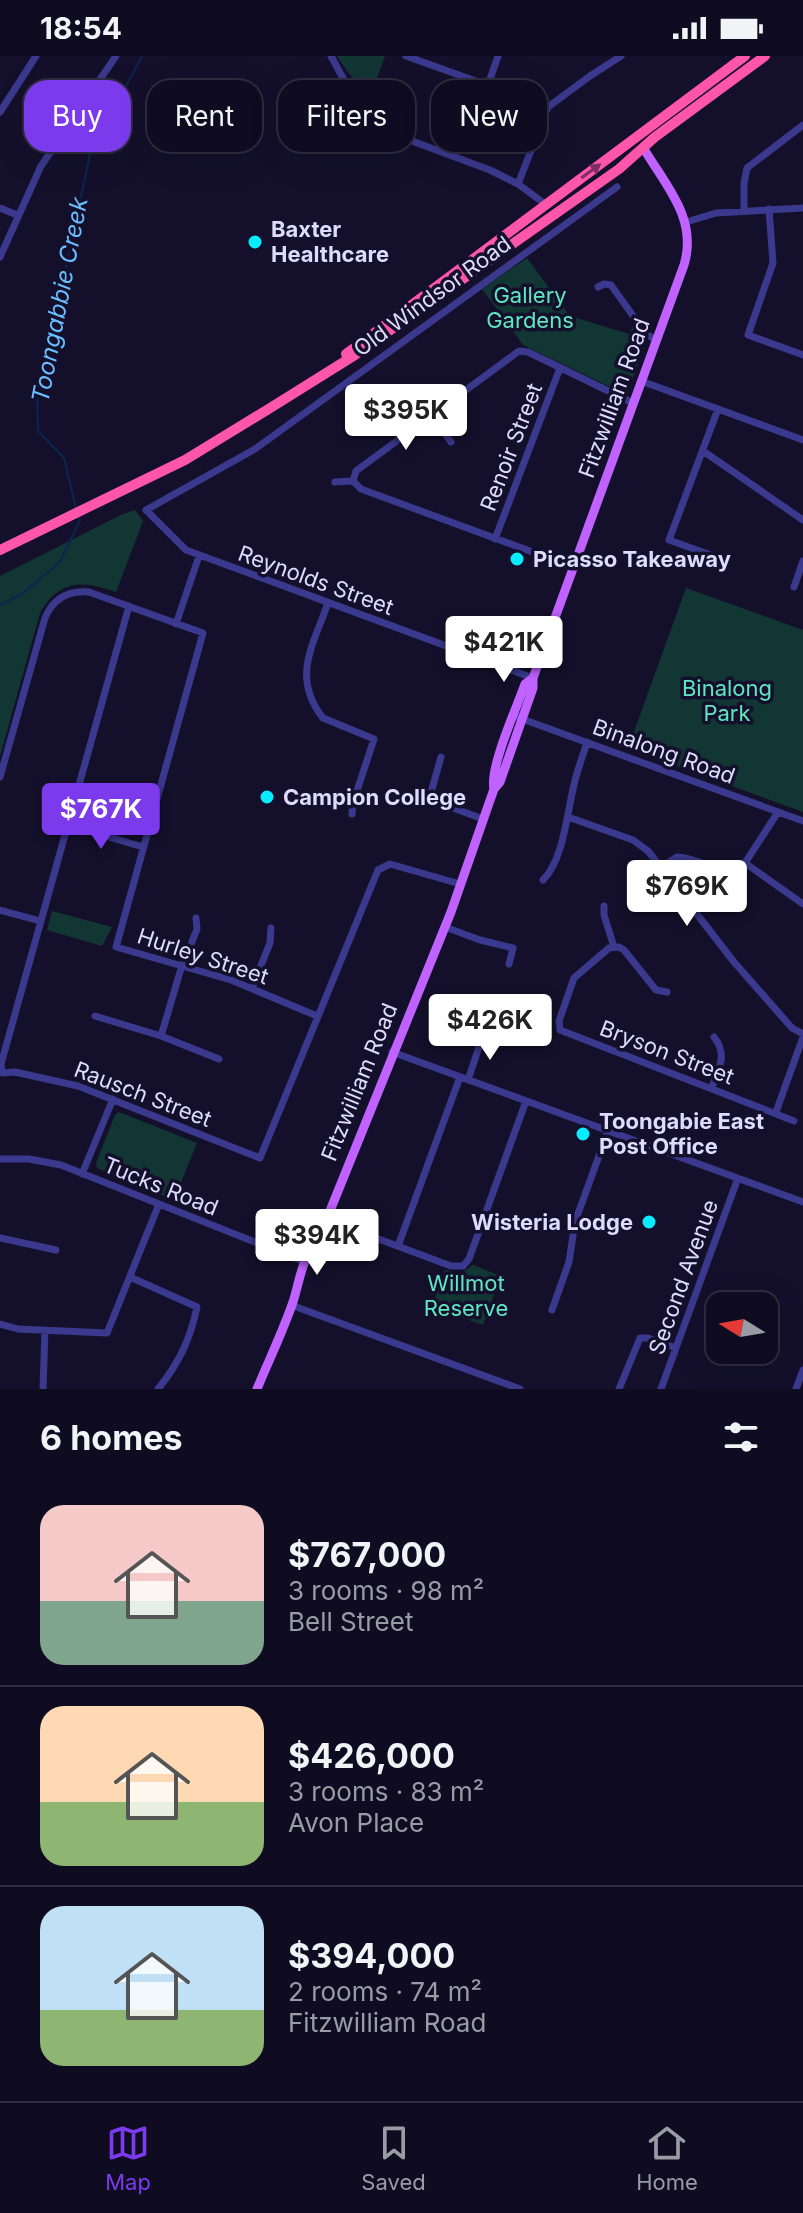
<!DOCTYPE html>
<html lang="en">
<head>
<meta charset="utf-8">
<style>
  body { margin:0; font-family:Inter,sans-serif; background:#1d1a2e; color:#f1f3f6; height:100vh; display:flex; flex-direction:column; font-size:30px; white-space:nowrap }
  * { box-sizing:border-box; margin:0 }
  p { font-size:26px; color:#9b9ba5 }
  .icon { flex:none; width:44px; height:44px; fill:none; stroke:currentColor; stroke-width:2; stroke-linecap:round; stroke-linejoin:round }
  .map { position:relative; height:1333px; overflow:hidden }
  .details { display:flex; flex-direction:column; background:#0f0c21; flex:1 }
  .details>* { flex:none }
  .banner { position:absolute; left:24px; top:24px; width:756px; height:72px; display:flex; gap:16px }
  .needle { width:52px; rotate:281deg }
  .tools { position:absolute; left:706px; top:1236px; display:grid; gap:16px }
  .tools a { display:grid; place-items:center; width:72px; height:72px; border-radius:16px; background:#0f0c21; box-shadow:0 8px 32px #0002,0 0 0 2px #2f2c3f; font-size:40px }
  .price { position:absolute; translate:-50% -68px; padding:0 18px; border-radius:8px; background:#fff; color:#222; font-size:26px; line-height:52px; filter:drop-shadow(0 2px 4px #0008) }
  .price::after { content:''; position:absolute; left:50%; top:48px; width:24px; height:18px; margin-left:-12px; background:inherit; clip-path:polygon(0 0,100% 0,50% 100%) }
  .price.active { background:#7c3aed; color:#fff }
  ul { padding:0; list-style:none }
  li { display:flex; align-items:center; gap:24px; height:200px; padding:0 40px }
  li+li { border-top:2px solid #2f2c3f }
  li span { display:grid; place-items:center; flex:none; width:224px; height:160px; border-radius:24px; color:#555 }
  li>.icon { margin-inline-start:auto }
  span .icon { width:96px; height:96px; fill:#fffc; stroke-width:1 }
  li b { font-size:34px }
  h2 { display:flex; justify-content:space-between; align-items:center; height:96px; padding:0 40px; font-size:34px }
  .pill { padding:0 28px; border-radius:24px; background:#0f0c21; box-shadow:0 8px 32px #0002,0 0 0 2px #2f2c3f; font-size:28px; line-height:72px }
  .pill.active { background:#7c3aed; color:#fff }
  .status { display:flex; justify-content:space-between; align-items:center; height:56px; padding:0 40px; background:#0f0c21; direction:ltr }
  .status svg { height:22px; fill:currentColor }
  .tab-bar { display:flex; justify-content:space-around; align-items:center; height:112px; border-top:2px solid #2f2c3f; background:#0f0c21; font-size:22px; color:#9b9ba5 }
  .tab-bar a { display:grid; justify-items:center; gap:4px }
  .tab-bar .active { color:#7c3aed }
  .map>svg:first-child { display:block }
  .green { fill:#123634 }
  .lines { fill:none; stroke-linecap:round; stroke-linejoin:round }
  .stream { stroke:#0a2650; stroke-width:2 }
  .minor { stroke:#3a398d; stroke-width:7 }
  .major { stroke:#c062ff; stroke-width:9 }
  .highway { stroke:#ff56ac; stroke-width:10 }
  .oneway { fill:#7e3066 }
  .poi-dot { fill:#07edff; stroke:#14102c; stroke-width:3 }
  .labels { text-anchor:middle; stroke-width:7; stroke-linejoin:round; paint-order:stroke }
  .poi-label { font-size:22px; font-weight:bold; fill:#dedbff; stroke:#14102c; text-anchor:start }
  .park-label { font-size:22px; fill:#60e6c1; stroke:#14102c }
  .street-label { font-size:22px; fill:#dedbff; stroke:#14102c }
  .water-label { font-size:24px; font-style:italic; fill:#69beff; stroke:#14102c }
</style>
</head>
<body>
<div class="status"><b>18:54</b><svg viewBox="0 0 49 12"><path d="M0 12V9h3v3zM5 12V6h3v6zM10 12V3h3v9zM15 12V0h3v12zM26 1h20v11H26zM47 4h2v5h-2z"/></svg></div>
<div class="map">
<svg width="803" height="1333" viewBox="0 0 803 1333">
  <rect width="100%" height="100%" fill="#14102c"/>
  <path class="green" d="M 337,0 L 385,0 L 368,47 C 360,30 347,16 337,0 Z
    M 527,202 L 570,260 L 629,278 L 633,270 L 644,291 L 628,336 L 623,337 L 523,289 L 482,233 Z
    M 135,454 L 143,465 L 116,536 C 83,524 59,523 40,557 L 0,700 L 0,520 L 123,458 Z
    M 686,532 L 803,574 L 803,756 L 628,692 Z
    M 52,855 L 112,871 L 102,890 L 47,874 Z
    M 119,1056 L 197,1087 L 174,1144 L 97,1112 L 96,1107 L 115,1059 Z
    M 473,1209 L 501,1220 L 483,1269 L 432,1251 L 445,1214 L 460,1218 Z"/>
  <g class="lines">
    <path class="stream" d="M 76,452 L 64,402 L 38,375 L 37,333 L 50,287 L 90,98 L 142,0
      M 0,549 L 22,538 L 60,506 L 80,464 L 78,459"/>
    <path class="minor" d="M 331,0 L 350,35
      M 406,0 L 548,51
      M 488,29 L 498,0
      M 350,35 L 345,41 L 346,45 L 351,50 L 357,49
      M 350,35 L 357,36 L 360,40 L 357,49
      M 357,49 L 385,75 L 490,114 L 518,128 L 545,148
      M 0,56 L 36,0
      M 518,128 L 548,51 L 590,20 L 621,0
      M 0,152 L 17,159
      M 769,153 L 773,207 L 748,279 L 803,299
      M 744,155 L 744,127 L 747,112 L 803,69
      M 686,166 L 716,157 L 803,152
      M 0,201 L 41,110 L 116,0
      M 598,231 L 604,228 L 611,229 L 646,278 L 656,284
      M 641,325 L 803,384
      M 718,353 L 669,484 L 719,502
      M 432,359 L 451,386
      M 703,395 L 803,464
      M 335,426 L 353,425
      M 495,483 L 560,312
      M 573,511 L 361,433 L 353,425 L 356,415 L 519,295 L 528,296 L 633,347
      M 794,531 L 803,505
      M 328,547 C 313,590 291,621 323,662 L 374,683 L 353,747 L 352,758
      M 129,550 L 1,1008 L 2,1017 L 15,1016 L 78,1030 L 260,1102 L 378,814 L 390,808 L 460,828
      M 176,568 L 199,500
      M 533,622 L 186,494 L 146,454 L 255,393 L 617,131
      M 514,660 L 803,765
      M 441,701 L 432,733 L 434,745 L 483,763
      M 0,721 L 45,562 C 53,543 68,534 89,536 L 203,577 L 116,891 L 231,924 L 317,960
      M 568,761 L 633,784 L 648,795 L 734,906 L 792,972 L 803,978
      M 68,769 L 143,791
      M 745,807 L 803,848
      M 660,812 L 677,801 C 705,802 714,823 745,807 L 778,756
      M 543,824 C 564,803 567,756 574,729 C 577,714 583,700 587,686
      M 604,850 L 604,859 L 614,891
      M 0,854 L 40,865
      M 445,871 L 480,884 L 513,892 L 509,908
      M 252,932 L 270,887 L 271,872
      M 667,936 L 656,934 L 624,894 L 619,891 L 609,892 L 574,922 L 559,965 L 560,974 L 794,1065
      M 95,960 L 161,980 L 219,1003
      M 161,980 L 180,916 L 197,873 L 196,862
      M 392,996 L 803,1146
      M 468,1024 L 483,979
      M 712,1031 C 719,1013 728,998 714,981
      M 776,1056 L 803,981
      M 0,1103 L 29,1103 L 61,1109 L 305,1206
      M 82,1118 L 113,1043
      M 325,1163 L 451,1210 L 463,1210 L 469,1203 L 526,1045
      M 0,1182 L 56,1194
      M 398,1190 L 460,1021
      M 130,1221 L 197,1251 C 190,1284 179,1307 158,1333
      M 291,1249 L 520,1333
      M 552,1254 L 569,1206 L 575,1166 L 608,1075
      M 0,1268 L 18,1273 L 107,1277 L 159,1148
      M 43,1333 L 45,1274
      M 619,1333 L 640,1282 L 648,1282 L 676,1292
      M 661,1333 L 738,1122
      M 796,1333 L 803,1314"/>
    <path class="major" d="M 494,733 C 489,712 517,651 525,628 L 533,622
      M 257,1333 C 269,1304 283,1275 293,1246 C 300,1224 302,1200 319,1182 L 451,856 L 494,733 L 500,726 L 533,632 L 533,622 L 684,209 C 698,163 666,130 644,93"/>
    <path class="highway" d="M 346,298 L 745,0
      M 0,494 L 185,404 L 267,354 L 355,299 L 619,113 L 655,81 L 765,0"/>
  </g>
  <defs><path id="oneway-solid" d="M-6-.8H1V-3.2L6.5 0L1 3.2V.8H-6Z" transform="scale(2)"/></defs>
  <use class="oneway" href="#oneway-solid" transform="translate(591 115) rotate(-36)"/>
  <g class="poi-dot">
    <circle cx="255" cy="186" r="8"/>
    <circle cx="517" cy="503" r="8"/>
    <circle cx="267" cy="741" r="8"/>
    <circle cx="583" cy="1078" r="8"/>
    <circle cx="649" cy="1166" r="8"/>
  </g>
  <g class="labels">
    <g class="poi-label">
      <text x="271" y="181">Baxter<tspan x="271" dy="25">Healthcare</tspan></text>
      <text x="533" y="511">Picasso Takeaway</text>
      <text x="283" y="749">Campion College</text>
      <text x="599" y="1073">Toongabie East<tspan x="599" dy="25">Post Office</tspan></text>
      <text x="633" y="1174" text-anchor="end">Wisteria Lodge</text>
    </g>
    <g class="park-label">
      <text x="530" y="247">Gallery<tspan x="530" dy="25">Gardens</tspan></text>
      <text x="727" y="640">Binalong<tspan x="727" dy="25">Park</tspan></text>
      <text x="466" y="1235">Willmot<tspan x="466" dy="25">Reserve</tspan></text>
    </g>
    <g class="street-label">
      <text transform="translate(432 240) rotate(-36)" y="8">Old Windsor Road</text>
      <text transform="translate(614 342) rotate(-70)" y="8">Fitzwilliam Road</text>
      <text transform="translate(511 391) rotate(-69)" y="8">Renoir Street</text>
      <text transform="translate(316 524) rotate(20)" y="8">Reynolds Street</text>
      <text transform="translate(664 695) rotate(20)" y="8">Binalong Road</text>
      <text transform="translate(203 900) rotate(18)" y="8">Hurley Street</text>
      <text transform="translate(667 996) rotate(21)" y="8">Bryson Street</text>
      <text transform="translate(359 1026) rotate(-68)" y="8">Fitzwilliam Road</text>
      <text transform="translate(143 1038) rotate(21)" y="8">Rausch Street</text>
      <text transform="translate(161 1130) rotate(22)" y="8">Tucks Road</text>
      <text transform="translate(683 1221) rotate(-70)" y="8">Second Avenue</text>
    </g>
    <g class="water-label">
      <text transform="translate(60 244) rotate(-79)" y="8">Toongabbie Creek</text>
    </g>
  </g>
</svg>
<div class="tools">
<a><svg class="needle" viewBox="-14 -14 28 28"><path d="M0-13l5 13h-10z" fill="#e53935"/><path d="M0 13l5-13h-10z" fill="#9b9ba5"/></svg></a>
</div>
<b class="price" style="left:406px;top:396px">$395K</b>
<b class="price" style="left:504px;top:628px">$421K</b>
<b class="price active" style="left:101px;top:795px">$767K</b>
<b class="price" style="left:687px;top:872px">$769K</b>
<b class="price" style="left:490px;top:1006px">$426K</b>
<b class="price" style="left:317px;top:1221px">$394K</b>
<div class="banner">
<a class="pill active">Buy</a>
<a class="pill">Rent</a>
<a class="pill">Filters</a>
<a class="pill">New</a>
</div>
</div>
<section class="details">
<h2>6 homes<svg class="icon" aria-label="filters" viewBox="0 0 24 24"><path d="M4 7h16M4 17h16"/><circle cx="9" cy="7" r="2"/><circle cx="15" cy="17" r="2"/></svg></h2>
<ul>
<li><span style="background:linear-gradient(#f6c9c9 60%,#7fa58c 0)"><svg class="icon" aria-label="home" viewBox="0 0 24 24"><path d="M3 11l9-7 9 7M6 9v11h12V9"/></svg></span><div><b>$767,000</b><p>3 rooms · 98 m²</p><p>Bell Street</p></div></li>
<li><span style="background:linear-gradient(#ffd9b3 60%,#8fb573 0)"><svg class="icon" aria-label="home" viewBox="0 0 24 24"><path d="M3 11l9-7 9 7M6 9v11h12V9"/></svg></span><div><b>$426,000</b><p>3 rooms · 83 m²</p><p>Avon Place</p></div></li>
<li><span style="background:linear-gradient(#bfe0f5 65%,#8fb573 0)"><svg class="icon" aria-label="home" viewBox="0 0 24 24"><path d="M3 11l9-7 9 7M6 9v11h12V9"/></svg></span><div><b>$394,000</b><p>2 rooms · 74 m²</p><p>Fitzwilliam Road</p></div></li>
</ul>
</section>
<nav class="tab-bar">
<a class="active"><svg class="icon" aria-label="map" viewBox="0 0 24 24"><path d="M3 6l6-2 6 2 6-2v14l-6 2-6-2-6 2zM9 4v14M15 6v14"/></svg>Map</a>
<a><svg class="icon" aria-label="saved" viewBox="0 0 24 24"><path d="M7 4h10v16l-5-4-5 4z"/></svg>Saved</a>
<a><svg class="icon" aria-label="home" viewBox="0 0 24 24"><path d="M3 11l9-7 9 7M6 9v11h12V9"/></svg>Home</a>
</nav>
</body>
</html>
